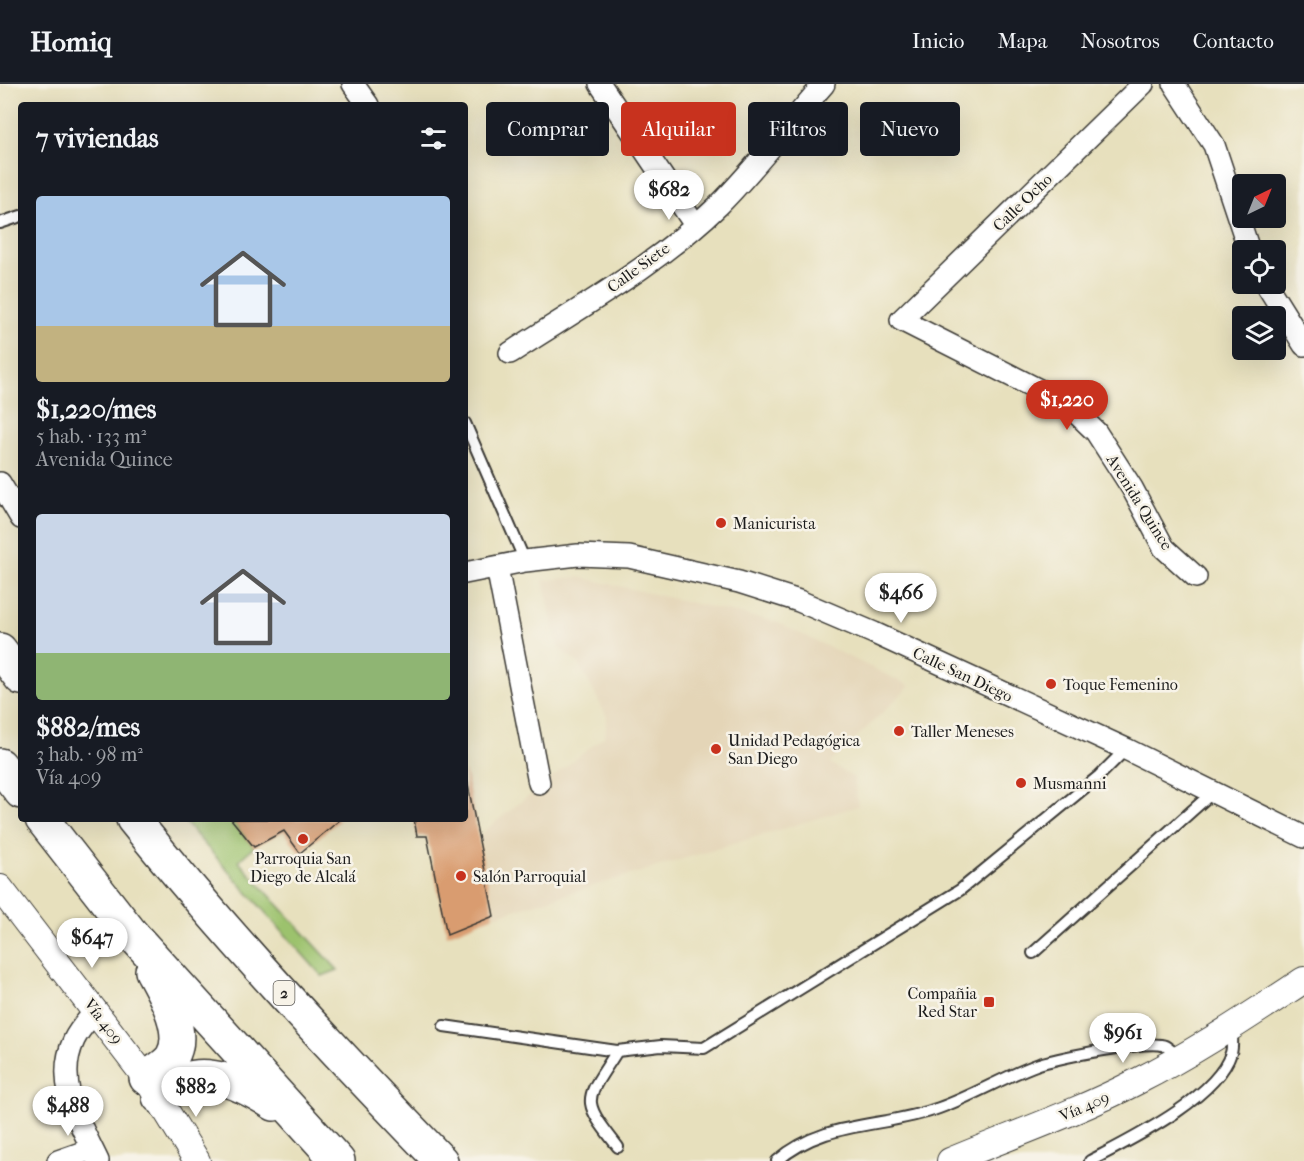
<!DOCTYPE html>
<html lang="es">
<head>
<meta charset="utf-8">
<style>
  body { margin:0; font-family:"IM FELL French Canon",serif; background:#242831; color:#f1f3f6; height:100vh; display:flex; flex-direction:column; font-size:22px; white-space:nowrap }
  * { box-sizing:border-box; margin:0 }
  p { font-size:20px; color:#9ea1a6 }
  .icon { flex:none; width:33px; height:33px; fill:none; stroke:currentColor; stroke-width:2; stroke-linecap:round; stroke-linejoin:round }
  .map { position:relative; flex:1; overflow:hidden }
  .drawer { position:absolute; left:18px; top:18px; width:450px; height:720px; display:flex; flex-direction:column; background:#171b24; border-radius:6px; box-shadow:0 6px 24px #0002 }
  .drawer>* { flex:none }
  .guide { position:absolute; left:486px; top:18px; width:570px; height:54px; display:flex; gap:12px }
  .needle { width:39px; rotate:43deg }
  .fabs { position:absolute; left:1232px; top:90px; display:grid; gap:12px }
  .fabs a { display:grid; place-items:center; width:54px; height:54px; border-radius:6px; background:#171b24; box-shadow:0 6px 24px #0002; font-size:30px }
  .price { position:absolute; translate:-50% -51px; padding:0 14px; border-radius:21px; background:#fff; color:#222; font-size:20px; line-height:39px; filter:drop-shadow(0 2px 3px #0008) }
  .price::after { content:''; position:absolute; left:50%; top:36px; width:18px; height:14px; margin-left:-9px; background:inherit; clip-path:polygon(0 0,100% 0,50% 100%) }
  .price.selected { background:#c8321e; color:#fff }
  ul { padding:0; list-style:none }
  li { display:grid; align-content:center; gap:12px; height:318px; padding:0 18px }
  li span { display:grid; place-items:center; height:186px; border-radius:6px; color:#555 }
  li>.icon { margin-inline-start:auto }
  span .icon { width:108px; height:108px; fill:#fffc; stroke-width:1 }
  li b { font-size:26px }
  h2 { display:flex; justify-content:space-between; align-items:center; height:72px; padding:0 18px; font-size:26px }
  .pill { padding:0 21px; border-radius:6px; background:#171b24; box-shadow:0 6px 24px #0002; font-size:21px; line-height:54px }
  .pill.selected { background:#c8321e; color:#fff }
  header { display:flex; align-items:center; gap:36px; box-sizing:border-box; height:84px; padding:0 30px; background:#171b24; border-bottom:2px solid #363941 }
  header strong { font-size:28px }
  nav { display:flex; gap:33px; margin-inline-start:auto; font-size:21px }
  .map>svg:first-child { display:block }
  .built { fill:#e4d5b7 }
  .green { fill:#9cc26d; stroke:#5c6f44; stroke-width:1.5 }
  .building { fill:#d99c70 }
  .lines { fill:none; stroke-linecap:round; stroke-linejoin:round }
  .service-casing { stroke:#3a3934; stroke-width:14 }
  .minor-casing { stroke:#3a3934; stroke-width:24 }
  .tertiary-casing { stroke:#3a3934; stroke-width:28 }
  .trunk-casing { stroke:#3a3934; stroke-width:36 }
  .service { stroke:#fff; stroke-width:10 }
  .minor { stroke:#fff; stroke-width:21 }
  .tertiary { stroke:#fff; stroke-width:26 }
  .trunk { stroke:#fff; stroke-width:33 }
  .poi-dot { fill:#c8321e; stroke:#f7f3e8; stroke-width:2 }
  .labels { text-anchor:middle; stroke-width:5; stroke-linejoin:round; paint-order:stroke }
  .shield { fill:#f7f3e8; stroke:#5e5c59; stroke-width:1.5 }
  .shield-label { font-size:15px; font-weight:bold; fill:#1c1c1c }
  .street-label { font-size:16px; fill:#1c1c1c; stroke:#f7f3e8 }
  .poi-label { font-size:16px; fill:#1c1c1c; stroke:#f7f3e8; text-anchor:start }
</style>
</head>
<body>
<header>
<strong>Homiq</strong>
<nav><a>Inicio</a><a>Mapa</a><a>Nosotros</a><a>Contacto</a></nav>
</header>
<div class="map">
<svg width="1304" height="1077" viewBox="0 0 1304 1077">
  <rect width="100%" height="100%" fill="#f7f3e8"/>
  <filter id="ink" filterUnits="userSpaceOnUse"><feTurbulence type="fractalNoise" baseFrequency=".0167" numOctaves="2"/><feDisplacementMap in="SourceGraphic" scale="12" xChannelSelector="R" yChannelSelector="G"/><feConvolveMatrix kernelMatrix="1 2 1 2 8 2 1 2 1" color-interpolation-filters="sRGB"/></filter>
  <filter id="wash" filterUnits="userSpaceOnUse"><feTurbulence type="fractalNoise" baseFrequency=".008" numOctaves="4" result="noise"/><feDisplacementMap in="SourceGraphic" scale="24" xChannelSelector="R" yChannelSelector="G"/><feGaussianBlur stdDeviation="1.35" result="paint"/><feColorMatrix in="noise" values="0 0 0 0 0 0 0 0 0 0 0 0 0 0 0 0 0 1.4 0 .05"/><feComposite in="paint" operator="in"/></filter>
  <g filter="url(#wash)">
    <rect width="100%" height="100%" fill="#e7e0bd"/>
    <path class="built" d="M 579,493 L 776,538 L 910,602 L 830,679 L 854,694 L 858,722 L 494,832 L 479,751 L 605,652 L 607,633 L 579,580 L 558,563 L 543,496 Z"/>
    <path class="green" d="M 182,735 L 231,735 L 254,763 L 238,777 L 338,886 L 322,892 Z"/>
    <g id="blocks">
      <path class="building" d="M 465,686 L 494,832 L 447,851 L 427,752 L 417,752 L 414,735 L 465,735 Z
        M 231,735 L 341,735 L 300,769 L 284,747 L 254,763 Z"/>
    </g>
  </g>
  <g filter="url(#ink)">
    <use href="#blocks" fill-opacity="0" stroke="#3a3934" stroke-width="1.5"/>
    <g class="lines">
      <defs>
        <path id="service" d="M 0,139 L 21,132
          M 465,339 L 525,477
          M 1033,869 L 1213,708
          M 444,942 L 617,967 L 661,962 L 704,964 L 960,806 L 1099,692 L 1126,665
          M 617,967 C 585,1018 579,1013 618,1063
          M 777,1077 C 826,1035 882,1045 939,1024 C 973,1012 1005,992 1039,980 C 1059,974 1149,955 1165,962 C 1170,965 1175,970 1180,973
          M 1090,1077 C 1130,1056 1217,1014 1231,969 C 1233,963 1232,953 1232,946"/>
        <path id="minor" d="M 353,0 L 368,21
          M 600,0 L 695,141
          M 1143,0 L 901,236 L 1067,320 L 1096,348 L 1132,404 L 1164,464 L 1196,493
          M 1174,0 L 1214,61 L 1249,166
          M 1266,200 L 1304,261
          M 510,269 C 581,223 658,180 719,121 C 756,84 789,40 824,0
          M 0,399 L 21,434
          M 497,483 L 539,699
          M 465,489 L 525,477 L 578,471 L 629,473 L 739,498 L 799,517 L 874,549 L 1126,665 L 1304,753
          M 96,926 C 89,935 79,945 74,956 C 54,998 80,1039 98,1077
          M 58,1077 L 92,1065"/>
        <path id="tertiary" d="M 0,804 L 146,994 L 197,1077
          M 950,1077 C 1012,1051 1076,1029 1136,998 C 1194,969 1249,932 1304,896"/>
        <path id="trunk" d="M 0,566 L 21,594
          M 0,681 L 21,708
          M 42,735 L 131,849 L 338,1077
          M 133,735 C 229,855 335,967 441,1077
          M 146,994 C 154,988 167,981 172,973 C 187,948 164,909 152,887
          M 159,1013 C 167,1007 176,998 186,995 C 215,985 251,1005 274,1020"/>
      </defs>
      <use href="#service" class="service-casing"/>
      <use href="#minor" class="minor-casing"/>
      <use href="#tertiary" class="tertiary-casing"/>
      <use href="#trunk" class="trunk-casing"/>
      <use href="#service" class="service"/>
      <use href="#minor" class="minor"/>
      <use href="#tertiary" class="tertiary"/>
      <use href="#trunk" class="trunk"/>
    </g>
  </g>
  <g class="poi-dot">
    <circle cx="721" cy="439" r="6"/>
    <circle cx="1051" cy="600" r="6"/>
    <circle cx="899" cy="647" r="6"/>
    <circle cx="716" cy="665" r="6"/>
    <circle cx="1021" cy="699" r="6"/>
    <circle cx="303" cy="755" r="6"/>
    <circle cx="461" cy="792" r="6"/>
    <rect x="983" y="912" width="12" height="12" rx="3"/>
  </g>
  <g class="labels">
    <rect class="shield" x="273.5" y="897" width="21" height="24" rx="4.5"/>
    <g class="shield-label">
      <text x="284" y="914">2</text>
    </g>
    <g class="street-label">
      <text transform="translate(1022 118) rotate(-44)" y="6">Calle Ocho</text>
      <text transform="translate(638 183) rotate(-36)" y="6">Calle Siete</text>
      <text transform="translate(1140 418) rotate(58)" y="6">Avenida Quince</text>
      <text transform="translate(963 590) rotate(25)" y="6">Calle San Diego</text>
      <text transform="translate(104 937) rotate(53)" y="6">Vía 409</text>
      <text transform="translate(1084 1022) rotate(-23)" y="6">Vía 409</text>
    </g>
    <g class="poi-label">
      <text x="733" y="445">Manicurista</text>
      <text x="1063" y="606">Toque Femenino</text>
      <text x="911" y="653">Taller Meneses</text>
      <text x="728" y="662">Unidad Pedagógica<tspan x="728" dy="18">San Diego</tspan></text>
      <text x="1033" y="705">Musmanni</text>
      <text x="303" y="780" text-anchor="middle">Parroquia San<tspan x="303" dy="18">Diego de Alcalá</tspan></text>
      <text x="473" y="798">Salón Parroquial</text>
      <text x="977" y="915" text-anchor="end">Compañia<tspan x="977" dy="18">Red Star</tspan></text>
    </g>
  </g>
</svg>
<div class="fabs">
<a><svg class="needle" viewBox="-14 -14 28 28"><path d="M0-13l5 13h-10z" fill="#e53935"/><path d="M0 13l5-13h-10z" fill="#9ea1a6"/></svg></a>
<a><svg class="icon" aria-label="locate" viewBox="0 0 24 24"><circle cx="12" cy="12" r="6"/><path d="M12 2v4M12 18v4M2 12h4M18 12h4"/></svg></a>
<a><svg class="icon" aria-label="layers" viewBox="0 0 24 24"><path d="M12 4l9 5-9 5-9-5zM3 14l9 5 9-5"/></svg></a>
</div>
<b class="price" style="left:669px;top:137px">$682</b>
<b class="price selected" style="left:1067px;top:347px">$1,220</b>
<b class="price" style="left:901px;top:540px">$466</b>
<b class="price" style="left:92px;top:885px">$647</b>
<b class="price" style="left:1123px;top:980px">$961</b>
<b class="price" style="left:196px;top:1034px">$882</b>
<b class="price" style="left:68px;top:1053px">$488</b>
<div class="guide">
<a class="pill">Comprar</a>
<a class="pill selected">Alquilar</a>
<a class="pill">Filtros</a>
<a class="pill">Nuevo</a>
</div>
<section class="drawer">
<h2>7 viviendas<svg class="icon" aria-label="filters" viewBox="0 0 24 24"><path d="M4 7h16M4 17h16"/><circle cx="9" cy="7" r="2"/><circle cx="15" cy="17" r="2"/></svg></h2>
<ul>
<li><span style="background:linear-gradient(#a9c7e8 70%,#c2b280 0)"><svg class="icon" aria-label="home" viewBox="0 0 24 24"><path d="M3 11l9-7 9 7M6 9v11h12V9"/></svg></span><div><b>$1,220/mes</b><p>5 hab. · 133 m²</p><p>Avenida Quince</p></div></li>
<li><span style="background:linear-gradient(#c9d6e8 75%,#8fb573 0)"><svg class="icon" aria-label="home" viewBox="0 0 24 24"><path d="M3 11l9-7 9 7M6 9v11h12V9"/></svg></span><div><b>$882/mes</b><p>3 hab. · 98 m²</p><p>Vía 409</p></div></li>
</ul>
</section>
</div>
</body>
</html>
